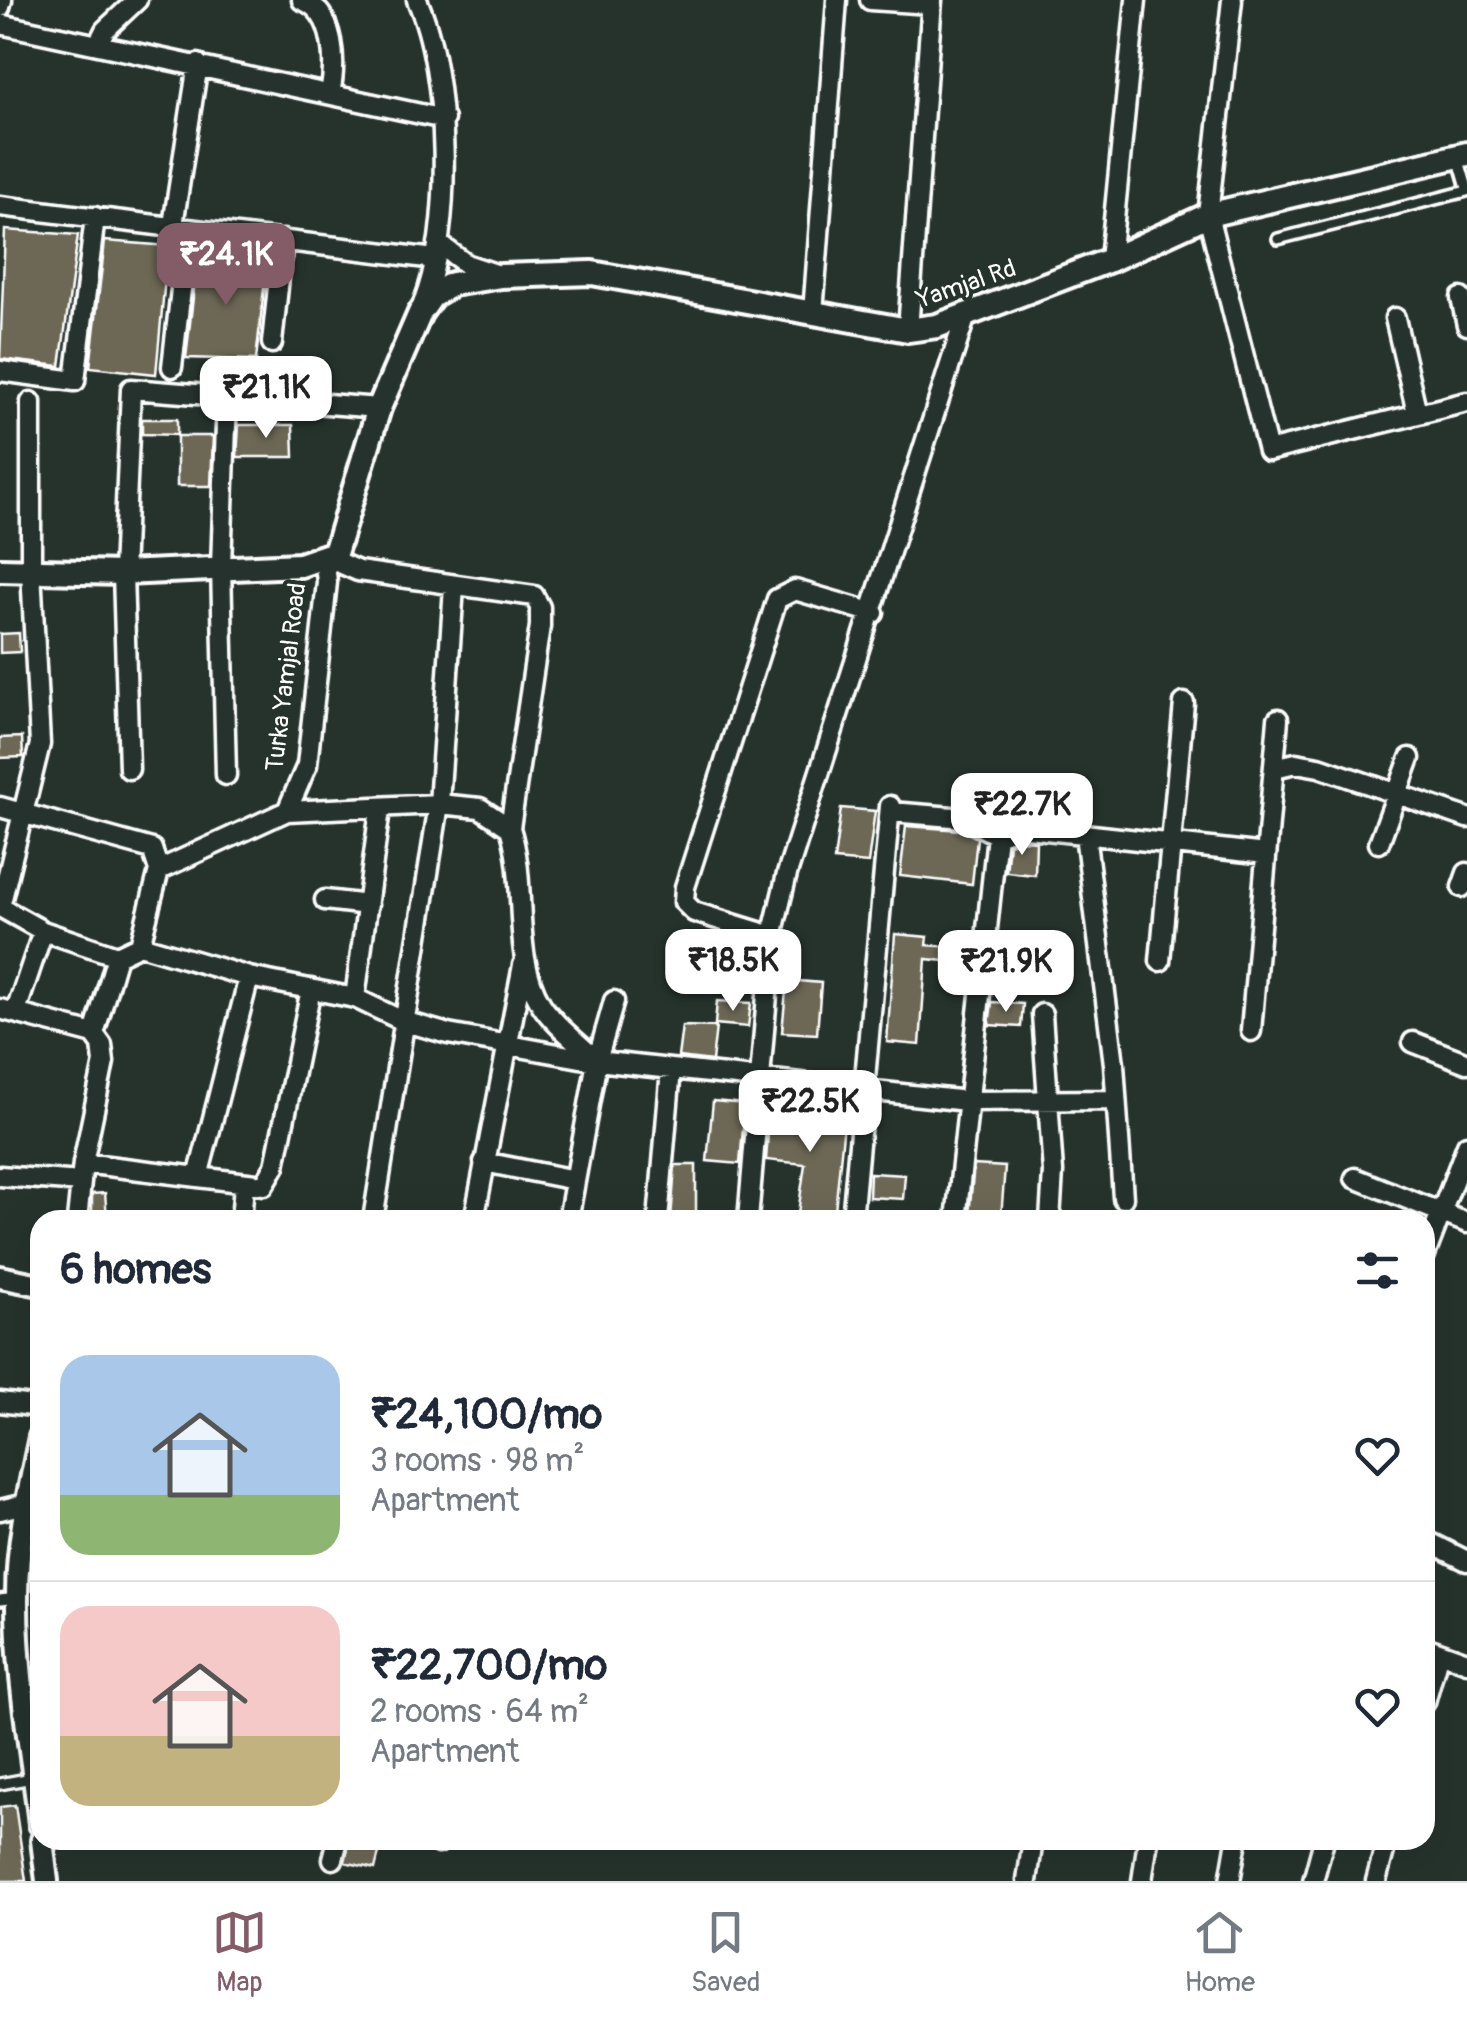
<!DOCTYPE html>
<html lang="en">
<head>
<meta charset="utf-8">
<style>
  body { margin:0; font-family:Pangolin,sans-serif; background:#f6f6f7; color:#1f2937; height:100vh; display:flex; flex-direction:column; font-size:38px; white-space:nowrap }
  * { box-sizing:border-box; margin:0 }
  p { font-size:32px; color:#747a83 }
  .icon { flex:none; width:55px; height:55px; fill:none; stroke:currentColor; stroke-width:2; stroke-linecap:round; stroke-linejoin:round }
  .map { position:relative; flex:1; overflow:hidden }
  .drawer { position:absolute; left:30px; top:1210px; width:1405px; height:640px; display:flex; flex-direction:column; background:#fff; border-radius:30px; box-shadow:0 10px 40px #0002 }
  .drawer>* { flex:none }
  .price { position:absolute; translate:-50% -85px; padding:0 22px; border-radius:20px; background:#fff; color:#222; font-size:32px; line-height:65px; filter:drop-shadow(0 2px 5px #0008) }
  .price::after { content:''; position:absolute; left:50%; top:60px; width:30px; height:22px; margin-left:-15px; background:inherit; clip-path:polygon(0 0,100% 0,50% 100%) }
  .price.on { background:#845c67; color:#fff }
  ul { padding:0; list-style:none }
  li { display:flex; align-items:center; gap:30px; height:250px; padding:0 30px }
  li+li { border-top:2px solid #e0e1e3 }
  li span { display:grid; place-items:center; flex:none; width:280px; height:200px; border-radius:30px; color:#555 }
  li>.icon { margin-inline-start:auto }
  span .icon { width:120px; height:120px; fill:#fffc; stroke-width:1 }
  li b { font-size:42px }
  h2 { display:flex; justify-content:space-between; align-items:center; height:120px; padding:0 30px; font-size:42px }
  .dock { display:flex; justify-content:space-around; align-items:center; height:140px; border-top:2px solid #e0e1e3; background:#fff; font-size:28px; color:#747a83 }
  .dock a { display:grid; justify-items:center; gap:5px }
  .dock .on { color:#845c67 }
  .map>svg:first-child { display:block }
  .building { fill:#6d6856; stroke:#fff; stroke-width:2.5 }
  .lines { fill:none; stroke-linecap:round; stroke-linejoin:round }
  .service-casing { stroke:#fff; stroke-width:16 }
  .minor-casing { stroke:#fff; stroke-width:25 }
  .tertiary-casing { stroke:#fff; stroke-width:28 }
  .secondary-casing { stroke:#fff; stroke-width:30 }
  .service { stroke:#26332d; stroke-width:9 }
  .minor { stroke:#26332d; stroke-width:18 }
  .tertiary { stroke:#26332d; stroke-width:20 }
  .secondary { stroke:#26332d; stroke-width:22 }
  .labels { text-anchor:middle; stroke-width:8; stroke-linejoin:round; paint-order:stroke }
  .street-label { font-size:25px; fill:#fff; stroke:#26332d }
</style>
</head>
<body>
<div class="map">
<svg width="1467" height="1881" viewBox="0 0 1467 1881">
  <rect width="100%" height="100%" fill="#26332d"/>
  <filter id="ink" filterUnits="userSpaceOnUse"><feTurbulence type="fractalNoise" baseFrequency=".01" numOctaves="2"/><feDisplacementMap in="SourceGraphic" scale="20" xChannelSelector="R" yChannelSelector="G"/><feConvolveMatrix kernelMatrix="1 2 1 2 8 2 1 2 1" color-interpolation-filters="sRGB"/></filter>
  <g filter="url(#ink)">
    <path class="building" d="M 5,230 L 78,235 L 60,366 L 0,359 Z
      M 105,241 L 168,246 L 156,374 L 90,367 Z
      M 198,254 L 267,261 L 256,360 L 186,358 Z
      M 142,419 L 177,419 L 177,435 L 142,434 Z
      M 239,425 L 293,425 L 294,457 L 237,457 Z
      M 177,436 L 213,436 L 211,486 L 177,486 Z
      M 19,633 L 20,652 L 0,653 L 0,634 Z
      M 22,737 L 23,757 L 0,758 L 0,738 Z
      M 841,808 L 875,811 L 868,863 L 834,860 Z
      M 906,826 L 961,830 L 977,838 L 972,884 L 900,876 Z
      M 1021,840 L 1036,841 L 1035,875 L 1006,872 L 1009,844 Z
      M 895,934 L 928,937 L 927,945 L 965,948 L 963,963 L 926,959 L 920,1045 L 887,1042 Z
      M 787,980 L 821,983 L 817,1034 L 782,1032 Z
      M 717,1001 L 751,1003 L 748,1027 L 715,1024 Z
      M 992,1002 L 1023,1004 L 1021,1027 L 989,1025 Z
      M 682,1026 L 716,1027 L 712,1061 L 678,1057 Z
      M 713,1101 L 745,1104 L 740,1164 L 707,1161 Z
      M 770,1107 L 845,1114 L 834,1220 L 797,1220 L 805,1164 L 766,1160 Z
      M 675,1165 L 696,1165 L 696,1220 L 671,1220 Z
      M 974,1165 L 1005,1167 L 1001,1217 L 969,1215 Z
      M 870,1173 L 905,1175 L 903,1199 L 869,1197 Z
      M 105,1193 L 107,1218 L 92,1219 L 92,1194 Z
      M 15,1805 L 26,1881 L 0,1881 L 0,1807 Z
      M 350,1840 L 382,1840 L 375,1869 L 345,1862 Z"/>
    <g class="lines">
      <defs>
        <path id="service" d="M 1458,157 L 1467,188
          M 1278,239 L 1467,191
          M 0,1600 L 17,1598
          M 0,1784 L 32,1778"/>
        <path id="minor" d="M 302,0 C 336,12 336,65 330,94
          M 417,0 C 450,73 453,230 423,304
          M 870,0 L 931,4
          M 1232,0 L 1208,215 L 1268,451 L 1467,402
          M 0,7 L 2,0
          M 0,24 L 444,119
          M 98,44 L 105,30 L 137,0
          M 0,206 L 435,259
          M 173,225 L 198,64
          M 438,243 L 466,264 L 499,275
          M 1110,260 L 1136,0
          M 1461,298 L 1467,325
          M 813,313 L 837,0
          M 1395,318 L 1417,413
          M 908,330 L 932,0
          M 272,343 L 283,240
          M 172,367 L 188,229
          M 0,371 L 75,381 L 95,217
          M 1274,768 L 1296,763 L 1319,767 L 1467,818
          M 129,769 L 123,573 L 131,389 L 379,408
          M 226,775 L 221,566 L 227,397
          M 0,807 L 152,849 L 159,870
          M 287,811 L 439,804 L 480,808 L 510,828 C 528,885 511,955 541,1004 C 554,1025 579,1043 596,1060
          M 891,812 L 965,818 L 997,835
          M 1085,834 L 1114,1064 L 1123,1198
          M 1379,843 L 1410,758
          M 1462,887 L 1467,873
          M 325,900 L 368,905
          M 0,907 L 40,744 L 31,570 L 31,402
          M 0,907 L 43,931 L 117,956
          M 772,936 L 694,912 L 684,902 L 685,887 L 777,599 L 795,590 L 874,613
          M 140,945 L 249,977 L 355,998 L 403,1021 L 448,1034 L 597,1061 L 967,1101 L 1115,1100
          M 1160,961 L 1184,703
          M 355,998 L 380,809
          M 0,1009 L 94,1034
          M 16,1011 L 43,931
          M 1042,1014 L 1053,1172 L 1050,1220
          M 1251,1031 L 1278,719
          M 1413,1042 L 1467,1063
          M 484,1162 L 575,1180
          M 83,1163 L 264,1185 L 275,1166 L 311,989
          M 0,1176 L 81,1182
          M 198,1177 L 249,977
          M 1355,1178 L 1467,1223
          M 77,1220 L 83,1163 L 104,1062 L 102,1045 L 94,1034 L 117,956 L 140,945 L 159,870 L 287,811 L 307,765 L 327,582 L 324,556 L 358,571 L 534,596 L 540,607 L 540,626 L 510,828
          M 241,1220 L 244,1185
          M 373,1220 L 439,804 L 454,587
          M 474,1220 L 523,965
          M 568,1220 L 597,1061 L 614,1001
          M 658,1220 L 671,1069
          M 748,1220 L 772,936 L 787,874 L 966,315
          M 852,1220 L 890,806
          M 956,1220 L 997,835 L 1019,827 L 1266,854
          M 1425,1255 L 1467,1145
          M 0,1402 L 40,1407
          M 0,1510 L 25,1504
          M 1425,1540 L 1467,1561
          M 1425,1647 L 1467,1662
          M 1425,1702 L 1439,1652
          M 438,1843 L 439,1840
          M 333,1859 L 338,1840
          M 1027,1881 L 1033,1840
          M 1142,1881 L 1148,1840
          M 1230,1881 L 1237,1840
          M 1313,1881 L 1324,1840
          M 1376,1881 L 1387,1840"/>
        <path id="tertiary" d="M 0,1277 L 40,1285
          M 40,1437 C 29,1489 17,1542 17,1596 C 16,1672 31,1749 40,1824
          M 42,1840 L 47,1881"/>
        <path id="secondary" d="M 0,570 L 123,573 L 300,565 L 335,553 L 379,408 L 420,313 L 432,296 L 452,284 L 501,276 L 592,273 L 908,330 L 937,326 L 1110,260 L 1208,215 L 1467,154"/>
      </defs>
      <use href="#service" class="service-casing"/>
      <use href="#minor" class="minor-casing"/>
      <use href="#tertiary" class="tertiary-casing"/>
      <use href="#secondary" class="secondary-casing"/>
      <use href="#service" class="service"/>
      <use href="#minor" class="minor"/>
      <use href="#tertiary" class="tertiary"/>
      <use href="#secondary" class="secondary"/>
    </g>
  </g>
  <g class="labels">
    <g class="street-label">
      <text transform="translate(966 283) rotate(-19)" y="9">Yamjal Rd</text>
      <text transform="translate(285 677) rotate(-83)" y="9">Turka Yamjal Road</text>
    </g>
  </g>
</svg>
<b class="price on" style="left:226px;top:308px">₹24.1K</b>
<b class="price" style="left:266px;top:441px">₹21.1K</b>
<b class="price" style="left:1022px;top:858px">₹22.7K</b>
<b class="price" style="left:733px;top:1014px">₹18.5K</b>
<b class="price" style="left:1006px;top:1015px">₹21.9K</b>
<b class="price" style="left:810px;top:1155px">₹22.5K</b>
<section class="drawer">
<h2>6 homes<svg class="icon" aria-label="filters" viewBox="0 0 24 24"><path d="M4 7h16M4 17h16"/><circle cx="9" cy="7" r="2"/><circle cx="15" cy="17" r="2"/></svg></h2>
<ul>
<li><span style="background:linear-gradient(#a9c7e8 70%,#8fb573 0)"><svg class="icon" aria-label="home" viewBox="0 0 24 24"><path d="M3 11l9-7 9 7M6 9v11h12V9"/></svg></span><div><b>₹24,100/mo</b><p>3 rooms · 98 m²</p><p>Apartment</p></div><svg class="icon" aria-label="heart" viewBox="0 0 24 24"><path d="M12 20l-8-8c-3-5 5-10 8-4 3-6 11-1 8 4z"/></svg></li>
<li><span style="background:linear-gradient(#f6c9c9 65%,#c2b280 0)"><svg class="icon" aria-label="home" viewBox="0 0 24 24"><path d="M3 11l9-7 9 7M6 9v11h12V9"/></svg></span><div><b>₹22,700/mo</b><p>2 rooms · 64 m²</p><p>Apartment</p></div><svg class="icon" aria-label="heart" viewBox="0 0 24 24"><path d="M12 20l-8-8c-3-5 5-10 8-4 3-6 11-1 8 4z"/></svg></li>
</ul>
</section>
</div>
<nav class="dock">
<a class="on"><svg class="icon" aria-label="map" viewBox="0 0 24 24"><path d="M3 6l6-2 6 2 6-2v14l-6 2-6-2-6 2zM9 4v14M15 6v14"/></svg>Map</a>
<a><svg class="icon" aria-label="saved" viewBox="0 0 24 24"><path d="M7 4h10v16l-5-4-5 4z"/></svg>Saved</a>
<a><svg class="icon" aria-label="home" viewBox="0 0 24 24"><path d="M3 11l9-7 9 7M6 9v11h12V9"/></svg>Home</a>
</nav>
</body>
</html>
